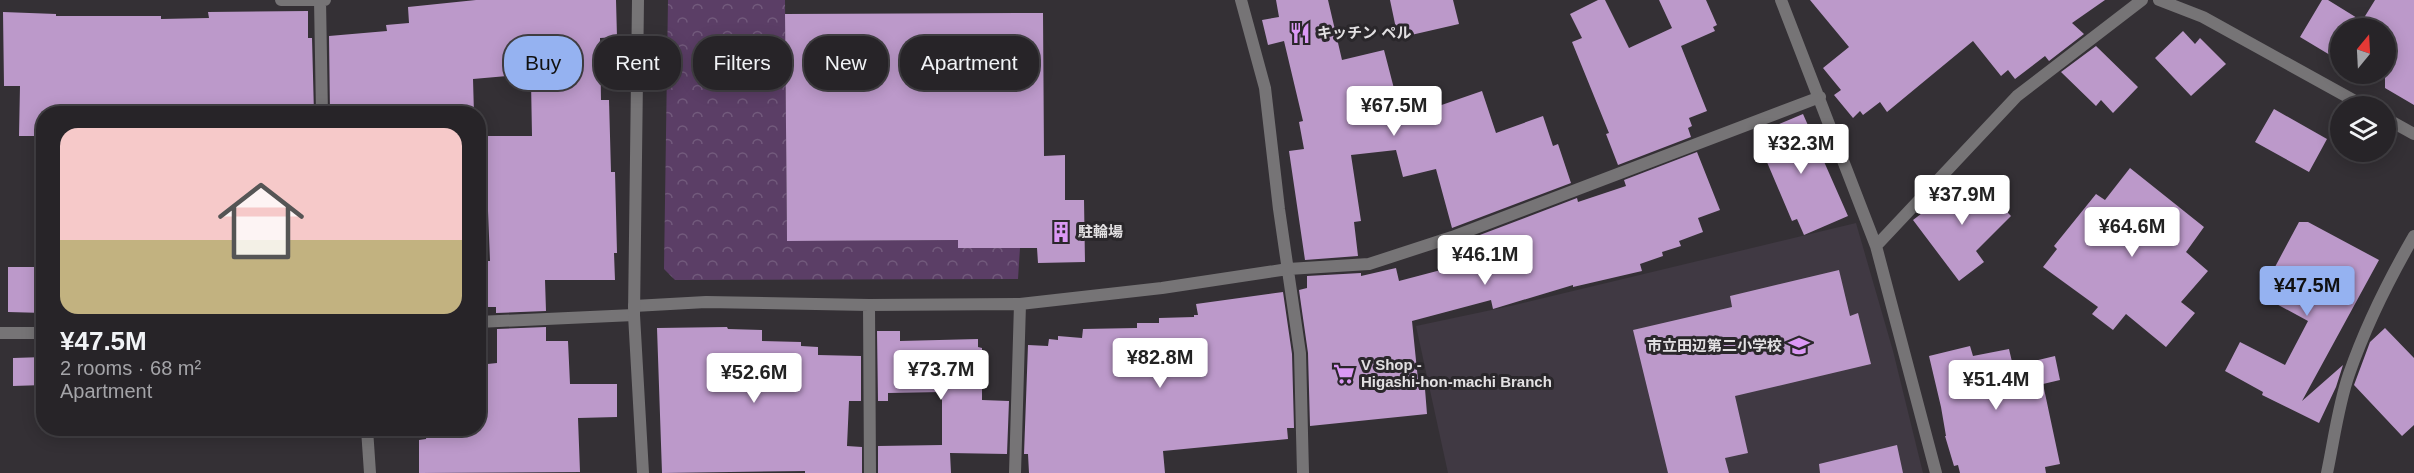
<!DOCTYPE html>
<html lang="en">
<head>
<meta charset="utf-8">
<style>
  body { margin:0; font-family:Arial,"Noto Sans JP",sans-serif; background:#333034; color:#f1f3f6; height:100vh; display:flex; flex-direction:column; font-size:22px; white-space:nowrap }
  * { box-sizing:border-box; margin:0 }
  p { font-size:20px; color:#a4a4a8 }
  .icon { flex:none; width:33px; height:33px; fill:none; stroke:currentColor; stroke-width:2; stroke-linecap:round; stroke-linejoin:round }
  .map { position:relative; flex:1; overflow:hidden }
  .side { position:absolute; left:36px; top:106px; width:450px; height:330px; display:flex; flex-direction:column; background:#272428; border-radius:24px; box-shadow:0 3px 15px #0003,0 0 0 2px #434145 }
  .side>* { flex:none }
  .guide { position:absolute; left:504px; top:36px; width:570px; height:54px; display:flex; gap:12px }
  .needle { width:39px; rotate:18deg }
  .buttons { position:absolute; left:2330px; top:18px; display:grid; gap:12px }
  .buttons a { display:grid; place-items:center; width:66px; height:66px; border-radius:50%; background:#272428; box-shadow:0 3px 15px #0003,0 0 0 2px #434145; font-size:30px }
  .price { position:absolute; translate:-50% -51px; padding:0 14px; border-radius:6px; background:#fff; color:#222; font-size:20px; line-height:39px; filter:drop-shadow(0 2px 3px #0008) }
  .price::after { content:''; position:absolute; left:50%; top:36px; width:18px; height:14px; margin-left:-9px; background:inherit; clip-path:polygon(0 0,100% 0,50% 100%) }
  .price.current { background:#95b2f1; color:#111 }
  ul { padding:0; list-style:none }
  li { display:grid; align-content:center; gap:12px; height:318px; padding:0 24px }
  li+li { border-top:2px solid #434145 }
  li span { display:grid; place-items:center; height:186px; border-radius:18px; color:#555 }
  li>.icon { margin-inline-start:auto }
  span .icon { width:108px; height:108px; fill:#fffc; stroke-width:1 }
  li b { font-size:26px }
  .chip { padding:0 21px; border-radius:24px; background:#272428; box-shadow:0 3px 15px #0003,0 0 0 2px #434145; font-size:21px; line-height:54px }
  .chip.current { background:#95b2f1; color:#111 }
  .map>svg:first-child { display:block }
  .built { fill:#403943 }
  .forest { fill:url(#forest-crowns) }
  .building { fill:#bc99ca }
  .lines { fill:none; stroke-linecap:round; stroke-linejoin:round }
  .minor { stroke:#767476; stroke-width:12 }
  .tertiary { stroke:#767476; stroke-width:12 }
  .labels { text-anchor:middle; stroke-width:6; stroke-linejoin:round; paint-order:stroke }
  .poi-label { font-size:15px; font-weight:bold; fill:#e2e0e2; stroke:#2a272b; text-anchor:start }
</style>
</head>
<body>
<div class="map">
<svg width="2414" height="473" viewBox="0 0 2414 473">
  <defs>
    <pattern id="forest-crowns" width="20" height="18" patternUnits="userSpaceOnUse" patternTransform="scale(1.5)"><rect width="20" height="18" fill="#5b3e66"/><path d="M2 6a3 3 0 1 1 6 0M12 15a3 3 0 1 1 6 0" fill="none" stroke="#725a7c"/></pattern>
  </defs>
  <rect width="100%" height="100%" fill="#343035"/>
  <path class="built" d="M 1856,223 L 1893,351 L 1923,473 L 1448,473 L 1416,326 L 1515,305 Z"/>
  <path class="forest" d="M 668,0 L 785,0 L 787,241 L 958,240 L 958,248 L 1020,248 L 1018,279 L 675,280 L 664,269 Z"/>
  <path class="building" d="M 476,0 L 616,0 L 617,37 L 600,38 L 601,100 L 609,100 L 611,172 L 615,172 L 617,253 L 614,253 L 615,280 L 545,280 L 546,311 L 496,313 L 496,307 L 487,307 L 487,261 L 490,261 L 485,136 L 532,136 L 531,81 L 520,81 L 519,75 L 473,79 L 474,114 L 330,114 L 329,36 L 387,31 L 386,25 L 409,23 L 408,7 Z
    M 1276,0 L 1328,0 L 1342,60 L 1384,50 L 1398,104 L 1426,96 L 1430,109 L 1482,91 L 1496,133 L 1543,116 L 1553,146 L 1558,144 L 1571,183 L 1452,228 L 1436,169 L 1403,177 L 1396,150 L 1351,155 L 1361,221 L 1354,222 L 1358,256 L 1305,260 L 1289,151 L 1304,149 L 1299,122 L 1303,121 L 1284,41 L 1268,45 L 1262,20 L 1279,17 Z
    M 1390,0 L 1453,0 L 1459,24 L 1398,38 Z
    M 1598,0 L 1605,0 L 1629,48 L 1672,28 L 1659,0 L 1706,0 L 1717,25 L 1713,27 L 1715,31 L 1681,46 L 1707,111 L 1689,118 L 1692,126 L 1688,128 L 1691,137 L 1618,165 L 1606,134 L 1609,133 L 1572,42 L 1582,38 L 1570,14 Z
    M 1810,0 L 2105,0 L 2072,23 L 2084,34 L 2049,61 L 2045,56 L 2015,79 L 2008,70 L 2001,76 L 1973,41 L 1887,112 L 1880,102 L 1863,115 L 1860,111 L 1853,118 L 1834,95 L 1841,90 L 1823,68 L 1849,47 Z
    M 2322,0 L 2328,0 L 2362,21 L 2375,0 L 2414,0 L 2414,105 L 2385,88 L 2385,28 L 2340,28 L 2340,61 L 2300,37 Z
    M 308,11 L 308,38 L 312,38 L 314,114 L 44,114 L 44,136 L 19,136 L 20,86 L 4,86 L 3,12 L 56,14 L 56,16 L 161,16 L 161,19 L 209,18 L 208,12 Z
    M 1043,13 L 1044,156 L 1065,155 L 1065,200 L 1084,200 L 1085,262 L 1038,263 L 1037,248 L 958,248 L 958,240 L 787,241 L 785,14 Z
    M 2183,31 L 2195,44 L 2200,38 L 2226,64 L 2191,96 L 2155,58 Z
    M 2096,46 L 2138,87 L 2113,113 L 2101,100 L 2096,106 L 2061,72 Z
    M 2274,109 L 2327,139 L 2309,172 L 2255,142 Z
    M 1803,114 L 1848,216 L 1804,235 L 1797,219 L 1792,221 L 1755,134 Z
    M 1697,152 L 1720,210 L 1698,218 L 1703,232 L 1679,241 L 1681,246 L 1662,252 L 1663,256 L 1640,264 L 1642,271 L 1573,287 L 1573,285 L 1493,309 L 1491,300 L 1412,321 L 1419,390 L 1425,389 L 1427,414 L 1310,426 L 1308,353 L 1299,290 L 1307,288 L 1307,276 L 1361,273 L 1361,276 L 1396,268 L 1399,281 L 1456,266 L 1450,249 L 1457,247 L 1456,244 L 1577,198 L 1578,202 L 1626,186 L 1624,180 Z
    M 2130,168 L 2204,227 L 2186,252 L 2208,271 L 2181,302 L 2195,313 L 2166,347 L 2126,314 L 2113,330 L 2092,314 L 2098,307 L 2043,267 L 2057,249 L 2054,246 L 2096,194 L 2105,200 Z
    M 1974,178 L 2011,216 L 1976,251 L 1984,262 L 1959,281 L 1913,220 L 1938,201 L 1941,205 L 1965,181 L 1968,184 Z
    M 2299,222 L 2308,222 L 2379,260 L 2302,401 L 2343,365 L 2336,387 L 2319,423 L 2262,395 L 2263,392 L 2225,371 L 2240,342 L 2285,365 L 2308,321 L 2260,295 Z
    M 8,267 L 44,267 L 44,313 L 8,312 Z
    M 1839,270 L 1850,316 L 1858,313 L 1871,364 L 1735,396 L 1748,453 L 1725,458 L 1729,473 L 1668,473 L 1633,330 L 1732,307 L 1730,296 Z
    M 1283,292 L 1292,354 L 1294,428 L 1287,428 L 1288,439 L 1163,451 L 1165,473 L 1029,473 L 1028,454 L 1024,454 L 1028,345 L 1048,346 L 1049,339 L 1058,340 L 1058,336 L 1082,338 L 1083,329 L 1137,328 L 1137,323 L 1159,323 L 1159,318 L 1194,317 L 1194,315 L 1198,315 L 1196,304 Z
    M 546,327 L 546,341 L 568,341 L 570,384 L 617,384 L 617,417 L 578,418 L 580,472 L 419,473 L 419,440 L 426,439 L 427,434 L 476,433 L 476,429 L 478,429 L 478,365 L 497,363 L 497,329 Z
    M 727,327 L 728,329 L 762,330 L 762,341 L 801,342 L 801,346 L 818,347 L 818,355 L 861,356 L 861,401 L 849,401 L 847,446 L 862,447 L 862,473 L 805,473 L 805,471 L 662,473 L 657,328 Z
    M 2385,328 L 2414,358 L 2414,425 L 2402,436 L 2354,385 L 2370,342 Z
    M 877,331 L 900,331 L 900,341 L 978,339 L 978,347 L 982,348 L 982,400 L 1009,401 L 1007,454 L 950,453 L 951,473 L 878,473 L 878,446 L 942,445 L 942,392 L 888,393 L 888,401 L 878,401 Z
    M 1970,346 L 1973,356 L 2009,349 L 2013,366 L 2055,356 L 2060,380 L 2043,384 L 2060,464 L 2045,467 L 2046,473 L 1960,473 L 1958,465 L 1954,466 L 1945,436 L 1946,436 L 1941,407 L 1929,356 Z
    M 44,357 L 44,385 L 13,386 L 13,358 Z
    M 1897,445 L 1903,473 L 1820,473 L 1819,464 Z"/>
  <g class="lines">
    <path class="minor" d="M 281,0 L 325,0
      M 320,0 L 322,114
      M 1241,0 L 1265,88 L 1279,209 L 1300,353 L 1303,473
      M 1781,0 L 1876,246 L 1936,473
      M 2159,0 L 2203,17 L 2364,106
      M 2385,118 L 2414,134
      M 1876,246 L 2017,96 L 2142,0
      M 869,305 L 870,473
      M 634,306 L 706,302 L 869,305 L 1020,304 L 1162,288 L 1288,269 L 1369,264 L 1452,237 L 1820,97
      M 478,322 L 634,315
      M 0,333 L 44,333
      M 367,429 L 370,473
      M 1015,473 L 1020,304
      M 2327,473 C 2334,440 2338,406 2349,374 C 2366,325 2388,281 2414,236"/>
    <path class="tertiary" d="M 638,0 L 634,315 L 643,473"/>
  </g>
  <defs>
    <symbol id="restaurant-bare" viewBox="-9 -9 18 18"><path d="M-5-6h1v4h1v-4h1v4h1v-4h1v5L-1.5 .5V6h-2V.5L-5-1ZM5-6V6H3V1.5H1.5Q1.5-4 5-6Z" fill="#db99f5" stroke="#2a272b" stroke-width="2.5" paint-order="stroke"/></symbol>
    <symbol id="building-bare" viewBox="-9 -9 18 18"><path d="M-4-6H4V6H1V3H-1V6H-4ZM-2.5-4.3h1.7v1.8h-1.7ZM.8-4.3h1.7v1.8H.8ZM-2.5-1h1.7V.8h-1.7ZM.8-1h1.7V.8H.8Z" fill="#db99f5" stroke="#2a272b" stroke-width="2.5" paint-order="stroke"/></symbol>
    <symbol id="school-bare" viewBox="-9 -9 18 18"><path d="M0-5L7-2L0 1L-7-2ZM-4 1L0 2.5L4 1V4Q0 6-4 4Z" fill="#db99f5" stroke="#2a272b" stroke-width="2.5" paint-order="stroke"/></symbol>
    <symbol id="supermarket-bare" viewBox="-9 -9 18 18"><path d="M-6-5.5h2.5l.6 2H6L4.5 2H-2.5L-4.4-4H-6ZM-1.5 3.2a1.3 1.3 0 1 0 .1 0ZM3 3.2a1.3 1.3 0 1 0 .1 0Z" fill="#db99f5" stroke="#2a272b" stroke-width="2.5" paint-order="stroke"/></symbol>
  </defs>
  <g fill-rule="evenodd">
    <use href="#restaurant-bare" x="1285" y="18" width="30" height="30"/>
    <use href="#building-bare" x="1046" y="217" width="30" height="30"/>
    <use href="#school-bare" x="1784" y="331" width="30" height="30"/>
    <use href="#supermarket-bare" x="1329" y="359" width="30" height="30"/>
  </g>
  <g class="labels">
    <g class="poi-label">
      <text x="1317" y="38">キッチン ペル</text>
      <text x="1078" y="237">駐輪場</text>
      <text x="1782" y="351" text-anchor="end">市立田辺第二小学校</text>
      <text x="1361" y="370">V Shop -<tspan x="1361" dy="17">Higashi-hon-machi Branch</tspan></text>
    </g>
  </g>
</svg>
<div class="buttons">
<a><svg class="needle" viewBox="-14 -14 28 28"><path d="M0-13l5 13h-10z" fill="#e53935"/><path d="M0 13l5-13h-10z" fill="#a4a4a8"/></svg></a>
<a><svg class="icon" aria-label="layers" viewBox="0 0 24 24"><path d="M12 4l9 5-9 5-9-5zM3 14l9 5 9-5"/></svg></a>
</div>
<b class="price" style="left:1394px;top:137px">¥67.5M</b>
<b class="price" style="left:1801px;top:175px">¥32.3M</b>
<b class="price" style="left:1962px;top:226px">¥37.9M</b>
<b class="price" style="left:2132px;top:258px">¥64.6M</b>
<b class="price" style="left:1485px;top:286px">¥46.1M</b>
<b class="price current" style="left:2307px;top:317px">¥47.5M</b>
<b class="price" style="left:1160px;top:389px">¥82.8M</b>
<b class="price" style="left:941px;top:401px">¥73.7M</b>
<b class="price" style="left:754px;top:404px">¥52.6M</b>
<b class="price" style="left:1996px;top:411px">¥51.4M</b>
<div class="guide">
<a class="chip current">Buy</a>
<a class="chip">Rent</a>
<a class="chip">Filters</a>
<a class="chip">New</a>
<a class="chip">Apartment</a>
</div>
<section class="side">
<ul>
<li><span style="background:linear-gradient(#f6c9c9 60%,#c2b280 0)"><svg class="icon" aria-label="home" viewBox="0 0 24 24"><path d="M3 11l9-7 9 7M6 9v11h12V9"/></svg></span><div><b>¥47.5M</b><p>2 rooms · 68 m²</p><p>Apartment</p></div></li>
</ul>
</section>
</div>
</body>
</html>
